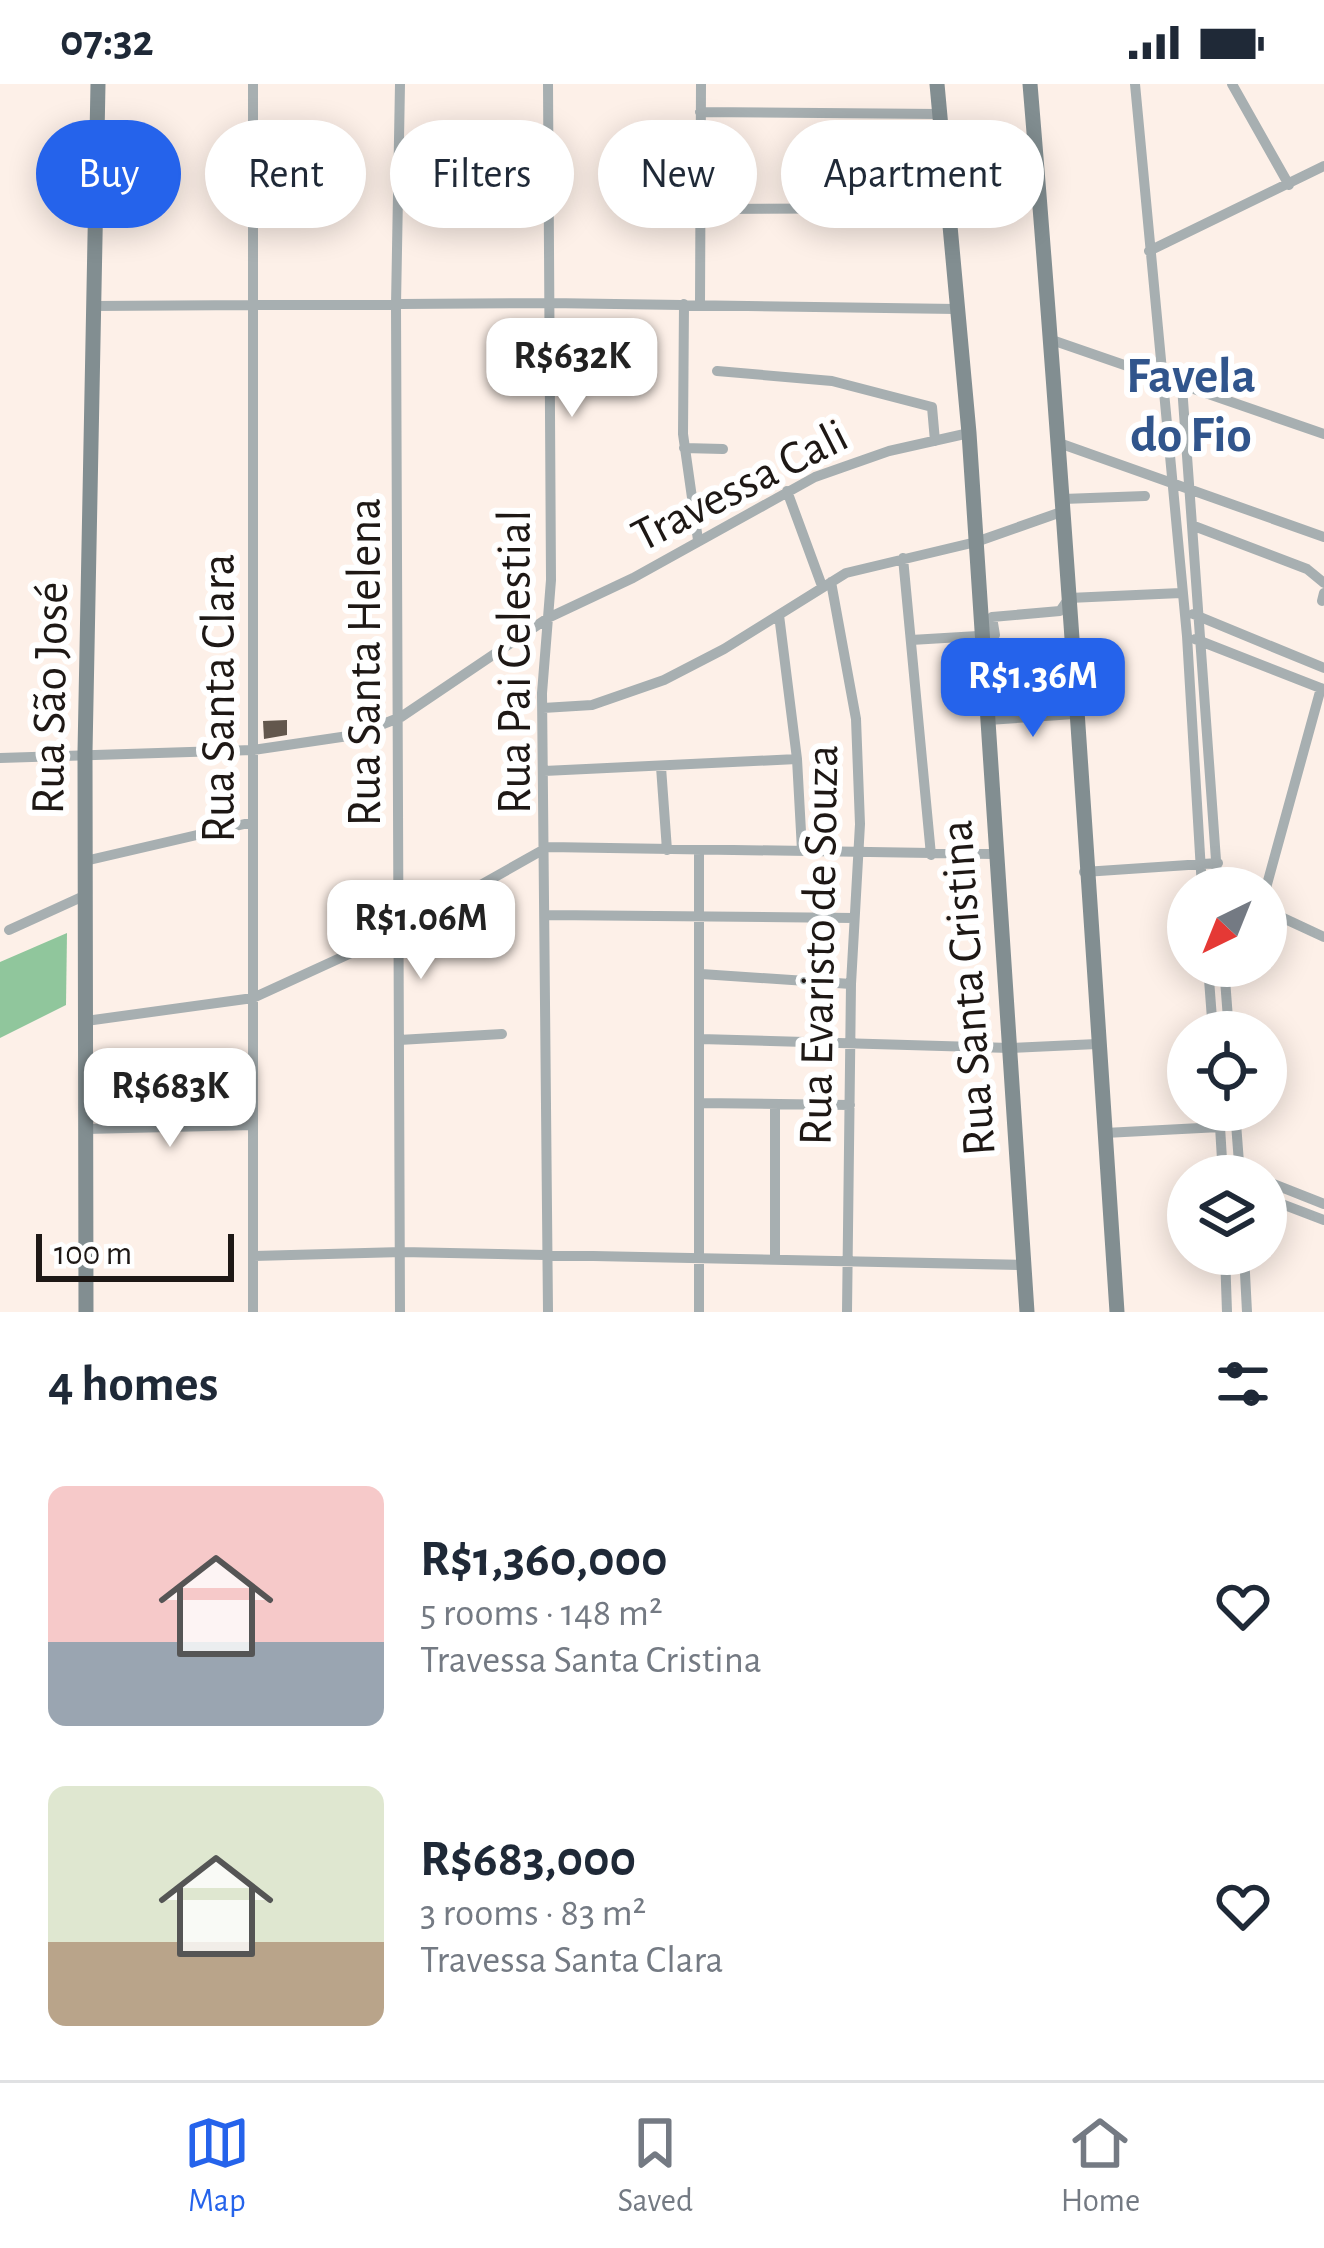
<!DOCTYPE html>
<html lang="en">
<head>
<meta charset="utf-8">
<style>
  body { margin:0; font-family:"Alegreya Sans",sans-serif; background:#f6f6f7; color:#1f2937; height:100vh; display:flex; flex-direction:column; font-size:45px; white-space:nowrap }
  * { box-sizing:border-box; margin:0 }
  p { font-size:39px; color:#747a83 }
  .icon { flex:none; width:66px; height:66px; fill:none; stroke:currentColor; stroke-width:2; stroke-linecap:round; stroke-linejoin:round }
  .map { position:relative; height:1228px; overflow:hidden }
  .details { display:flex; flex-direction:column; background:#fff; flex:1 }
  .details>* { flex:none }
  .banner { position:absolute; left:36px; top:36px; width:1254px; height:108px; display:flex; gap:24px }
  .needle { width:78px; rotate:223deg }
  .tools { position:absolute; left:1167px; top:783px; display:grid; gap:24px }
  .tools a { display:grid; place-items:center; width:120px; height:120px; border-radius:50%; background:#fff; box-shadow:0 6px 30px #0003; font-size:60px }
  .scale { position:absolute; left:36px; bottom:30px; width:198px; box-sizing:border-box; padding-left:12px; border:6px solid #1e1815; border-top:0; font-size:33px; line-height:42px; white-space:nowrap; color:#1e1815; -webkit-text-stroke:9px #fff; paint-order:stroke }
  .price { position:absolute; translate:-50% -102px; padding:0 27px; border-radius:24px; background:#fff; color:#222; font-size:39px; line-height:78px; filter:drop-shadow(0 3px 6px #0008) }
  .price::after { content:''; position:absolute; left:50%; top:72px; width:36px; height:27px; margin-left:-18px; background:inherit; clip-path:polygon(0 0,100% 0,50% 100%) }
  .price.current { background:#2563eb; color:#fff }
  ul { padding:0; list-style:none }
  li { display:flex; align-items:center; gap:36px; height:300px; padding:0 48px }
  li span { display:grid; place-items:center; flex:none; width:336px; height:240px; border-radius:18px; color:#555 }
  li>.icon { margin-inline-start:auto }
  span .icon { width:144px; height:144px; fill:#fffc; stroke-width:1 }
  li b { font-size:51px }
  h2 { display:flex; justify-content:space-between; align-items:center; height:144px; padding:0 48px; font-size:51px }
  .chip { padding:0 42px; border-radius:54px; background:#fff; box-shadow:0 6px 30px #0003; font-size:42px; line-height:108px }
  .chip.current { background:#2563eb; color:#fff }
  .status { display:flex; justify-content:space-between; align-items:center; height:84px; padding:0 60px; background:#fff; direction:ltr }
  .status svg { height:33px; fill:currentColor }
  .menu { display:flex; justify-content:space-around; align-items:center; height:168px; border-top:3px solid #e0e1e3; background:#fff; font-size:33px; color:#747a83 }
  .menu a { display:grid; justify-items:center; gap:6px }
  .menu .current { color:#2563eb }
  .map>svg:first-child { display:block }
  .forest { fill:#90c69c }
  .building { fill:#63574d }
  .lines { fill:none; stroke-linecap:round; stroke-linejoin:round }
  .street { stroke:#a7afb1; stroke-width:10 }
  .secondary { stroke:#828e91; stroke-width:15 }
  .labels { text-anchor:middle; stroke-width:12; stroke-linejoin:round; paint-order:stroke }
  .street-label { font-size:48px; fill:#1e1815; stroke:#fff }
  .neighbourhood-label { font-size:51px; font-weight:bold; fill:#31558c; stroke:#fff }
</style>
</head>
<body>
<div class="status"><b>07:32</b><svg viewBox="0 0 49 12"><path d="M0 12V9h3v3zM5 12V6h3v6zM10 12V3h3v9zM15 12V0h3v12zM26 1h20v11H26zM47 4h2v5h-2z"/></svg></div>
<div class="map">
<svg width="1324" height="1228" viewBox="0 0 1324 1228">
  <rect width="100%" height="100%" fill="#fdf0e8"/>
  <path class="forest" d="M 67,849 L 66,921 L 0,954 L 0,878 Z"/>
  <path class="building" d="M 287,636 L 287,651 L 264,655 L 263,637 Z"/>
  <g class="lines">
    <path class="street" d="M 253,0 L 253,1228
      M 400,0 L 396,221 L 400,1228
      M 1135,0 L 1187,552 L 1202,804
      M 1232,0 L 1289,101
      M 700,28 L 939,30
      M 701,125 L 946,124
      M 1149,167 L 1324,82
      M 684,220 L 683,350 L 698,456
      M 700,220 L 701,0
      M 93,222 L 549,219 L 956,225
      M 1049,255 L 1324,350
      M 717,287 L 832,297 L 932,323 L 935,357
      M 1182,302 L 1218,804
      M 1059,359 L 1324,453
      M 684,364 L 723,365
      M 787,407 L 822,502
      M 1063,415 L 1145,412
      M 1194,442 L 1307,485 L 1324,499
      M 903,474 L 931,771
      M 831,498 L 856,635 L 860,740 L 851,900 L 847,1228
      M 1322,517 L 1324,509
      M 1193,530 L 1324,584
      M 779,531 L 797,675 L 802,766
      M 1195,555 L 1323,605
      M 911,556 L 995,551 L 992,533 L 1060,527 L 1069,514 L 1181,509
      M 543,624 L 592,621 L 664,596 L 724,565 L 846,489 L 976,458 L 1064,427
      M 988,636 L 1074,630
      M 0,674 L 253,666 L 355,651 L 401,633 L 548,534 L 633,494 L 815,393 L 889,367 L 969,349
      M 661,683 L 667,766
      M 544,687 L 797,675
      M 699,767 L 699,1228
      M 85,777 L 253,738
      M 1084,788 L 1218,779
      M 1266,804 L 1321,604
      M 1266,826 L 1324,853
      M 548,831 L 854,834
      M 9,846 L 86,811
      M 1208,882 L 1213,948
      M 1224,882 L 1229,948
      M 701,890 L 851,900
      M 86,937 L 253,914 L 397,848 L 548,763 L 993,770
      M 700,955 L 1010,964 L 1097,960
      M 399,956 L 502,950
      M 699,1019 L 850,1021
      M 775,1021 L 775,1176
      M 1219,1026 L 1223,1092
      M 1235,1026 L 1240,1092
      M 86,1045 L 253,1041
      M 1105,1049 L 1220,1043
      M 1266,1097 L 1324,1120
      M 1266,1114 L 1324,1136
      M 1225,1170 L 1227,1228
      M 1244,1170 L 1247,1228
      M 253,1172 L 402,1168 L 1024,1181
      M 548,1228 L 542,609 L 551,496 L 548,0"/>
    <path class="secondary" d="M 937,0 L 969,349 L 1027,1228
      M 1030,0 C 1064,409 1090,819 1117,1228
      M 86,1228 L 85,668 L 98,0"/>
  </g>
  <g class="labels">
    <g class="street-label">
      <text transform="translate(739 400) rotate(-27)" y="17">Travessa Cali</text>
      <text transform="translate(363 578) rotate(-90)" y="17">Rua Santa Helena</text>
      <text transform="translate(513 578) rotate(-90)" y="17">Rua Pai Celestial</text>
      <text transform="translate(48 614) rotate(-89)" y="17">Rua São José</text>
      <text transform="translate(217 614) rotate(-90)" y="17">Rua Santa Clara</text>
      <text transform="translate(817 861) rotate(-89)" y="17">Rua Evaristo de Souza</text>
      <text transform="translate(966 904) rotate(-94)" y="17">Rua Santa Cristina</text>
    </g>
    <g class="neighbourhood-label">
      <text x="1191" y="308">Favela<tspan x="1191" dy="59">do Fio</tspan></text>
    </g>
  </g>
</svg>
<div class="tools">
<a><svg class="needle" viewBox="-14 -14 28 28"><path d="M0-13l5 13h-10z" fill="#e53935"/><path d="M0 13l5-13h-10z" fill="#747a83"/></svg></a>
<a><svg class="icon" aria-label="locate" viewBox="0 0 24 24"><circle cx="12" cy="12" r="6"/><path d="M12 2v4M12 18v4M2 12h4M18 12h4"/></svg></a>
<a><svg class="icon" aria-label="layers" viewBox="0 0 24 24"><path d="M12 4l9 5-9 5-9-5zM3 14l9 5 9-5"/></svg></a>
</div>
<div class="scale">100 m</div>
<b class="price" style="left:572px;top:336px">R$632K</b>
<b class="price current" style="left:1033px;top:656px">R$1.36M</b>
<b class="price" style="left:421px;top:898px">R$1.06M</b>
<b class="price" style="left:170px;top:1066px">R$683K</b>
<div class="banner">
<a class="chip current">Buy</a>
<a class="chip">Rent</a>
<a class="chip">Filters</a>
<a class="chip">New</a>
<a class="chip">Apartment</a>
</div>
</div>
<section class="details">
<h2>4 homes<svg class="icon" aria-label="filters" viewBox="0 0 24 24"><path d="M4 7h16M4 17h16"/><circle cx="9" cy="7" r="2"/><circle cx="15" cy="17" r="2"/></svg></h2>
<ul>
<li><span style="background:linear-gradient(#f6c9c9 65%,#9aa5b1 0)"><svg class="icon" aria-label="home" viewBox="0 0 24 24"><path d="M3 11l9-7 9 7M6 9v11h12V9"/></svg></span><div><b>R$1,360,000</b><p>5 rooms · 148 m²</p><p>Travessa Santa Cristina</p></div><svg class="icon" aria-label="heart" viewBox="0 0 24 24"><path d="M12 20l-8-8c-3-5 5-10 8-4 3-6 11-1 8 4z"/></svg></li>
<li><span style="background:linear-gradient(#dfe7d0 65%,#b9a48a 0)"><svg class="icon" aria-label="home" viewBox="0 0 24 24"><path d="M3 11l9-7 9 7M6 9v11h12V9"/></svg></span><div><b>R$683,000</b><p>3 rooms · 83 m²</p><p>Travessa Santa Clara</p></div><svg class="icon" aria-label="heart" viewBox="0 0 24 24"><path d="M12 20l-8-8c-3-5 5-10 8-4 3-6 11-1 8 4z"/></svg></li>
</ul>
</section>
<nav class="menu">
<a class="current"><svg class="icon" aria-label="map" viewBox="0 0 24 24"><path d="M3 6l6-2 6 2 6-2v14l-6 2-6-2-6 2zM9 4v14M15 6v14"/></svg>Map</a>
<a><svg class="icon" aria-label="saved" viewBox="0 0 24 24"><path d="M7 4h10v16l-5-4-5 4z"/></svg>Saved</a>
<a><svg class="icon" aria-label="home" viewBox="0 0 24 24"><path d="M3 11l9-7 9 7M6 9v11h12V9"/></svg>Home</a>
</nav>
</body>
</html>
